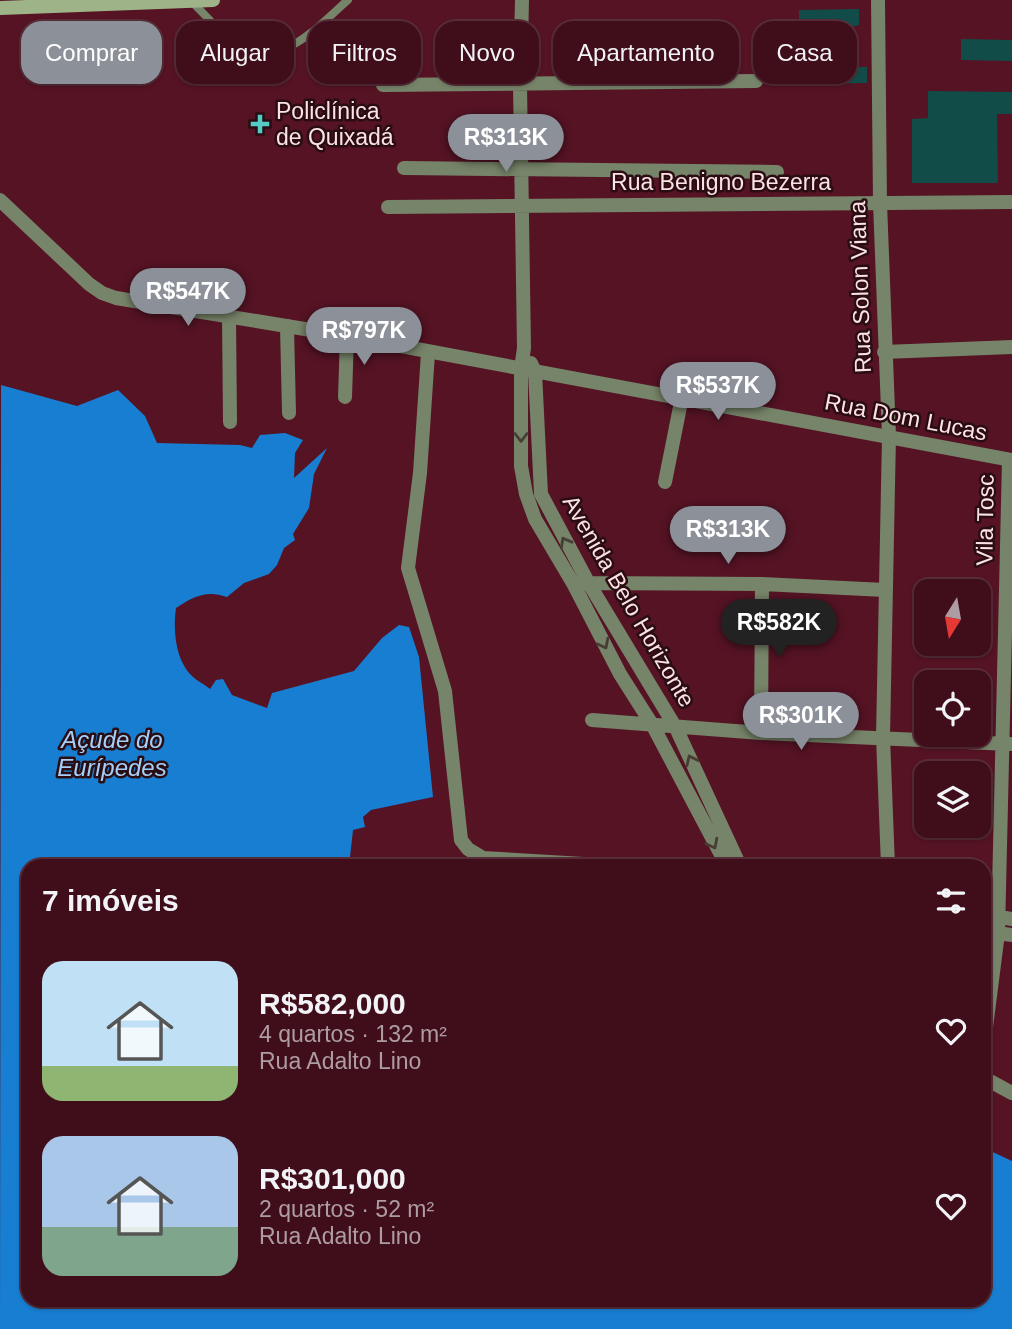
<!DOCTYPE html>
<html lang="pt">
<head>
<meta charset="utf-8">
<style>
  body { margin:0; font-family:Arial,sans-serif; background:#471724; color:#f1f3f6; height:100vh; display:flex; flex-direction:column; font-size:26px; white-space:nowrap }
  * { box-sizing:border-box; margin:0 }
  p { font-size:23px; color:#ae9ca3 }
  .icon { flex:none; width:38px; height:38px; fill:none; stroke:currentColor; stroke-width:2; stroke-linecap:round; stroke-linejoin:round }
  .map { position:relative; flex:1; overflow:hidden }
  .details { position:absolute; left:21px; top:859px; width:970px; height:448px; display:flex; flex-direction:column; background:#400e1b; border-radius:21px; box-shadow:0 2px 5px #0004,0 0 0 2px #592e3a }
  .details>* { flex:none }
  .guide { position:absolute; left:21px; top:21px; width:971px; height:63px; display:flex; gap:14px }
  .needle { width:46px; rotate:191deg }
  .buttons { position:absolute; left:914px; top:579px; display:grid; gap:14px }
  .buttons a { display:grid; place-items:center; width:77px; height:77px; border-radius:14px; background:#400e1b; box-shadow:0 2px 5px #0004,0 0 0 2px #592e3a; font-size:35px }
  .price { position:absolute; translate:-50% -60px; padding:0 16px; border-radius:24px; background:#8c9099; color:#fff; font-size:23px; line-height:46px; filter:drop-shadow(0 2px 4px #0008) }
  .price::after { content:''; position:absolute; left:50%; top:42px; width:21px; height:16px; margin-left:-10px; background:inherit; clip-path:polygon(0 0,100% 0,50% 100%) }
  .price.current { background:#222; color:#fff }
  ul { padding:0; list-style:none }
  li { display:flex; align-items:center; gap:21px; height:175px; padding:0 21px }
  li span { display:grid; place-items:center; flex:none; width:196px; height:140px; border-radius:21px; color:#555 }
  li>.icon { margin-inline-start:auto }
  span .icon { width:84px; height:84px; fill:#fffc; stroke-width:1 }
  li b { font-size:30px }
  h2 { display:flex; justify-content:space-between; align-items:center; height:84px; padding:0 21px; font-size:30px }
  .pill { padding:0 24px; border-radius:21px; background:#400e1b; box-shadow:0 2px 5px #0004,0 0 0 2px #592e3a; font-size:24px; line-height:63px }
  .pill.current { background:#8c9099; color:#fff }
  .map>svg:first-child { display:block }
  .water { fill:#187ed1 }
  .building { fill:#124c49 }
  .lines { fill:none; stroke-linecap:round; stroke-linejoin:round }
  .service { stroke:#768469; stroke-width:8 }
  .minor { stroke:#768469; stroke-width:14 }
  .tertiary { stroke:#768469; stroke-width:14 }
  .secondary { stroke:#9eb488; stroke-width:14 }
  .oneway { stroke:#483d35 }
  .poi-dot { fill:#54cdc6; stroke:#290d12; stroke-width:2.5 }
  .labels { text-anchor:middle; stroke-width:5; stroke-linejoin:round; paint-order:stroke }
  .poi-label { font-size:23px; fill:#fce2e5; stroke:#290d12; text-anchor:start }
  .street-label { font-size:23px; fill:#fce2e5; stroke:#290d12 }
  .water-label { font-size:24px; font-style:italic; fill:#a5cef8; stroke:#290d12 }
</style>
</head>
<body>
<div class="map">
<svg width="1012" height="1329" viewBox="0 0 1012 1329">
  <rect width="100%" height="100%" fill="#551324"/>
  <path class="water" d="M 1,385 L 77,406 L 118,390 L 145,416 L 157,443 L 240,445 L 252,448 L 260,435 L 285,433 L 303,440 L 295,453 L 294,478 L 327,448 L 314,474 L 309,508 L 293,534 L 295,540 L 284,548 L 277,565 L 269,574 L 244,583 L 227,597 C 207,590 194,596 176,608 C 173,629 175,660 192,676 C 197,681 204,684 210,689 L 216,680 L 223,679 L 232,695 L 267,708 L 272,693 L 354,671 L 382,638 L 399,625 L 409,627 L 419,657 L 433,797 L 371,810 L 363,817 L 365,827 L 353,830 L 349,866 L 28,866 L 28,1300 L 984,1300 L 984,1148 L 1012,1161 L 1012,1329 L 0,1329 Z"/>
  <path class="building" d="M 859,9 L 859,25 L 851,27 L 852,67 L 867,67 L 867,83 L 798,84 L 798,64 L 807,64 L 807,30 L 799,33 L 799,10 Z
    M 961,39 L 1012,40 L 1012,61 L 961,60 Z
    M 928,91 L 1012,92 L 1012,114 L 997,114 L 998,183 L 912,183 L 912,119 L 928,118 Z"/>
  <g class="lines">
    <path class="service" d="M 191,1 C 207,16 224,39 245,48 C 286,66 320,24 348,0"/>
    <path class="minor" d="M 522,0 L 520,85 L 524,348 L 521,369 L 521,466 L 526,494 L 535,519 L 574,585 L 620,674 L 653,726 L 727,866
      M 878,0 L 880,203 L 889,436 L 883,737 L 888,866
      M 383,85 L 756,81
      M 404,168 L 777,172
      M 388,207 L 1012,202
      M 229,316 L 230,422
      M 287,326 L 289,413
      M 884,352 L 1012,347
      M 428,353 L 420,473 L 408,568 L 445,691 L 461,840 L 468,849 L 483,858 L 617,866
      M 531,363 L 535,372 L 541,494 L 588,582 L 676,728 L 740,866
      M 345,397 L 347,336
      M 665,482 L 682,397
      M 583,583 L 762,584 L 885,590
      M 592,720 L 761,733 L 1010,744
      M 761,733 L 762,584
      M 984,914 L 1012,919
      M 984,931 L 1012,935
      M 984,1043 L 998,933 L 1009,460
      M 984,1043 L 986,1079 L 1012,1093"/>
    <path class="tertiary" d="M 0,200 L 89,284 L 102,293 L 116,298 L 347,336 L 1012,460"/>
    <path class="secondary" d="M 0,8 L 213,0"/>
  </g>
  <defs><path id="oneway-chevron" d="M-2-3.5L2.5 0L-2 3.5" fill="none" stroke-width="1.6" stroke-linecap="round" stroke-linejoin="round" transform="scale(1.75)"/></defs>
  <g class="oneway">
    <use href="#oneway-chevron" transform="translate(521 437) rotate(90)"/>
    <use href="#oneway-chevron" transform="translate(565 542) rotate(-119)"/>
    <use href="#oneway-chevron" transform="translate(604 644) rotate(63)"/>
    <use href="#oneway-chevron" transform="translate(691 760) rotate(-115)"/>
    <use href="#oneway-chevron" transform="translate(713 844) rotate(63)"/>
  </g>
  <path class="poi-dot" d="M256.5 113.5h7v7h7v7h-7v7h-7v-7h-7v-7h7z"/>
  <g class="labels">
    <g class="poi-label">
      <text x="276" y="119">Policlínica<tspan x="276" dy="26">de Quixadá</tspan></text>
    </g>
    <g class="street-label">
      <text x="721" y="190">Rua Benigno Bezerra</text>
      <text transform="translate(860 287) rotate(-92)" y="8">Rua Solon Viana</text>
      <text transform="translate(906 417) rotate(11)" y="8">Rua Dom Lucas</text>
      <text transform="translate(985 520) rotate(-89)" y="8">Vila Tosc</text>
      <text transform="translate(629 601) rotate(60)" y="8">Avenida Belo Horizonte</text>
    </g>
    <g class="water-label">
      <text x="112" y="748">Açude do<tspan x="112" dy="28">Eurípedes</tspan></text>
    </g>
  </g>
</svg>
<div class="buttons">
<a><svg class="needle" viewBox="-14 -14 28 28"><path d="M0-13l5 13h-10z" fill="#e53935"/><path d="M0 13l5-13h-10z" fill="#ae9ca3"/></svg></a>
<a><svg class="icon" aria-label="locate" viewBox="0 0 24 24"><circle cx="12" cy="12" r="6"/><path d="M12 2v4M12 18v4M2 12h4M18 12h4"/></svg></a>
<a><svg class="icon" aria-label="layers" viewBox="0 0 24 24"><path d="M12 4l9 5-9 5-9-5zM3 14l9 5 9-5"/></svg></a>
</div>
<b class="price" style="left:506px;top:174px">R$313K</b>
<b class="price" style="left:188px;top:328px">R$547K</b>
<b class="price" style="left:364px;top:367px">R$797K</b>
<b class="price" style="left:718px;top:422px">R$537K</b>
<b class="price" style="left:728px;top:566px">R$313K</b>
<b class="price current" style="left:779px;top:659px">R$582K</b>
<b class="price" style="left:801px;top:752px">R$301K</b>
<div class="guide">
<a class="pill current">Comprar</a>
<a class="pill">Alugar</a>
<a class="pill">Filtros</a>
<a class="pill">Novo</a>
<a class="pill">Apartamento</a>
<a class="pill">Casa</a>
</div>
<section class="details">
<h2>7 imóveis<svg class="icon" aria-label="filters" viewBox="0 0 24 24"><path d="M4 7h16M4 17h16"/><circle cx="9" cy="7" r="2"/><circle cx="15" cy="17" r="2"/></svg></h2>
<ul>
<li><span style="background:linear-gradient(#bfe0f5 75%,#8fb573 0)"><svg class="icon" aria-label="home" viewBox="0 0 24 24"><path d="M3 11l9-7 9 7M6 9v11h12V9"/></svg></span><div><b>R$582,000</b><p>4 quartos · 132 m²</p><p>Rua Adalto Lino</p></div><svg class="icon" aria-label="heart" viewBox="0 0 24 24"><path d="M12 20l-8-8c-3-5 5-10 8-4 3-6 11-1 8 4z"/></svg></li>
<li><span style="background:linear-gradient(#a9c7e8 65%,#7fa58c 0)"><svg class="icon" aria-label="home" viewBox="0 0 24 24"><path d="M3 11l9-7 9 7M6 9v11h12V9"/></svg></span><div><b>R$301,000</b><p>2 quartos · 52 m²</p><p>Rua Adalto Lino</p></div><svg class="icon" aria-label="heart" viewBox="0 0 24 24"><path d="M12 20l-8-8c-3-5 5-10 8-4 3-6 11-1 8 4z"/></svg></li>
</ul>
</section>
</div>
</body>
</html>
